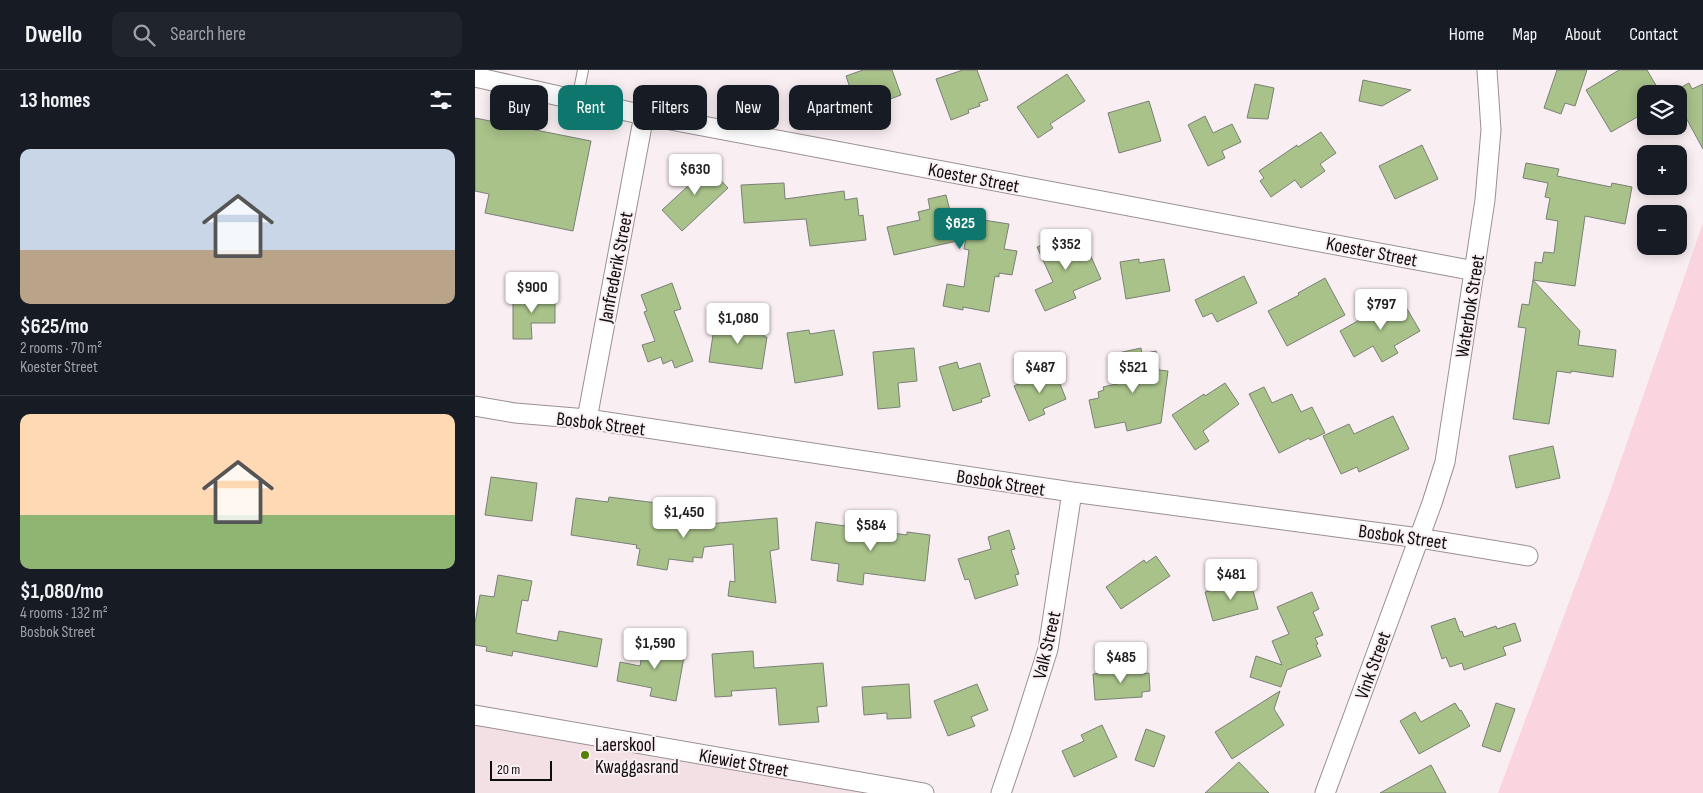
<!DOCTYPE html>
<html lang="en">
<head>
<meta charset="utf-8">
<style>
  body { margin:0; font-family:"Sofia Sans Condensed",sans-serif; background:#20242c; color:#f1f3f6; height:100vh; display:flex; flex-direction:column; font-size:19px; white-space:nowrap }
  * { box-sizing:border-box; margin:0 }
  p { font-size:16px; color:#9ea1a6 }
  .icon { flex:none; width:28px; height:28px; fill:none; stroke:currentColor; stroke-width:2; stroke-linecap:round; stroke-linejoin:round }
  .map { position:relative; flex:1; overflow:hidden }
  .sheet { display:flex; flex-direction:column; background:#171b24; width:475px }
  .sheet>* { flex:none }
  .guide { position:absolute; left:15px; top:15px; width:475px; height:45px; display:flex; gap:10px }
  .tools { position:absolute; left:1162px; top:15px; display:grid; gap:10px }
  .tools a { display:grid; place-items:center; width:50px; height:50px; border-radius:10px; background:#171b24; box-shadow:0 2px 12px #0003; font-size:25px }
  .scale { position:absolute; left:15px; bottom:12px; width:62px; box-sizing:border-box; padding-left:5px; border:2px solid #0e0b0c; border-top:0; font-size:14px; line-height:18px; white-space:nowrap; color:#0e0b0c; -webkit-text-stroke:4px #f9eef1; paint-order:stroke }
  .price { position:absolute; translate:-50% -42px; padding:0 11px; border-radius:5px; background:#fff; color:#222; font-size:16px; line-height:32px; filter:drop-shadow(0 1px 2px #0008) }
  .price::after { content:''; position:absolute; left:50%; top:30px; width:15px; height:11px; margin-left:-8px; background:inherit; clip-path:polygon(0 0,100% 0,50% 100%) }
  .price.on { background:#0f766e; color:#fff }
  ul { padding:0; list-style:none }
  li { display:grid; align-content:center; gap:10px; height:265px; padding:0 20px }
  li+li { border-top:1px solid #363941 }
  li span { display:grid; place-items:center; height:155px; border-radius:10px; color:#555 }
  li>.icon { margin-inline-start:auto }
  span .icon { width:90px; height:90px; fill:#fffc; stroke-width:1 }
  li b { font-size:21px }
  h2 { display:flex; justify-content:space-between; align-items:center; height:60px; padding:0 20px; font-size:21px }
  .tag { padding:0 18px; border-radius:10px; background:#171b24; box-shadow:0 2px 12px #0003; font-size:18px; line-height:45px }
  .tag.on { background:#0f766e; color:#fff }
  header { display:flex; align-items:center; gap:30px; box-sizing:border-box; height:70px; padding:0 25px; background:#171b24; border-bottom:1px solid #363941 }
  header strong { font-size:24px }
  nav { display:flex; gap:28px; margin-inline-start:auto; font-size:18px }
  .search { width:350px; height:45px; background:#20242c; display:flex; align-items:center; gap:12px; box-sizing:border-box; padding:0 18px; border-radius:10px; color:#9ea1a6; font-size:19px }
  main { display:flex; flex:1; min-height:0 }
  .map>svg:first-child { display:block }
  .built { fill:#f3e0e5 }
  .green { fill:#fad5df }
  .building { fill:#a8c289; stroke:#7b7f77 }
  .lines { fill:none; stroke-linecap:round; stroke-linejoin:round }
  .lane-casing { stroke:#9a9092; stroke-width:12 }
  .street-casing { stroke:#9a9092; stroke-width:21 }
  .lane { stroke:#fff; stroke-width:10 }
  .street { stroke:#fff; stroke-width:19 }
  .poi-dot { fill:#567e00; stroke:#f9eef1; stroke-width:2 }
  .labels { text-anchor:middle; stroke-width:4; stroke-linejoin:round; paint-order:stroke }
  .street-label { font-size:19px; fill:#0e0b0c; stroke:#f9eef1 }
  .poi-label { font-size:19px; fill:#0e0b0c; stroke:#f9eef1; text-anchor:start }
</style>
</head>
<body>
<header>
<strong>Dwello</strong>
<div class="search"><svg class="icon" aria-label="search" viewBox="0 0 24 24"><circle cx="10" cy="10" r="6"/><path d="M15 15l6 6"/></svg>Search here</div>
<nav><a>Home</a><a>Map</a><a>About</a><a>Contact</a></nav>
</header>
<main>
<section class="sheet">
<h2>13 homes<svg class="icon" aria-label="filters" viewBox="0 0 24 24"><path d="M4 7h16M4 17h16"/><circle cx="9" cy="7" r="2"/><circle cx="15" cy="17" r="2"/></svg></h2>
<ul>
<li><span style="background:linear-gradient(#c9d6e8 65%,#b9a48a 0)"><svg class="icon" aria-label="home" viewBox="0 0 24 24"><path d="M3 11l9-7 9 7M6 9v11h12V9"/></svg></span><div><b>$625/mo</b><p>2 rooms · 70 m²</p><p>Koester Street</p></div></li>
<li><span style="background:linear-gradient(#ffd9b3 65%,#8fb573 0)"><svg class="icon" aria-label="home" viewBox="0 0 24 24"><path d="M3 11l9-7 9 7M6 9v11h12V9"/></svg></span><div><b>$1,080/mo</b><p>4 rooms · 132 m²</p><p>Bosbok Street</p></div></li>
</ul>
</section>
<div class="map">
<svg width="1228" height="723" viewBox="0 0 1228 723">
  <rect width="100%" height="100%" fill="#f9eef1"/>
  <path class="built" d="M 0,647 L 439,723 L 0,723 Z"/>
  <path class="green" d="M 1228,153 L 1228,723 L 1023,723 L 1131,433 Z"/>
  <path class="building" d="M 388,0 L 417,0 L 426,25 L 404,33 L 402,25 L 380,33 L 371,6 Z
    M 488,0 L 502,0 L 513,30 L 504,33 L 505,36 L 493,40 L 494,43 L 476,50 L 461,9 Z
    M 1082,0 L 1112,0 L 1100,36 L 1090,33 L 1086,44 L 1069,38 Z
    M 1144,0 L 1172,0 L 1186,24 L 1171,24 L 1171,42 L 1136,62 L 1111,20 Z
    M 592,4 L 610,31 L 575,54 L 578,58 L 563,68 L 542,37 Z
    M 888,10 L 936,20 L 907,36 L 884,31 Z
    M 1214,13 L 1217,19 L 1228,14 L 1228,79 L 1204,35 L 1204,24 L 1198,24 L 1197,22 Z
    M 780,14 L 799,18 L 793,49 L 772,48 Z
    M 674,31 L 686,71 L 644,83 L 633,43 Z
    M 730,46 L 738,63 L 757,54 L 766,72 L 747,81 L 750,88 L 733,96 L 713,55 Z
    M 0,48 L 116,71 L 98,161 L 10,143 L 14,124 L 0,121 Z
    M 846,62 L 861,83 L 845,94 L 850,101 L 826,118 L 820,110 L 796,127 L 785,111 L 789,108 L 784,101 L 822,75 L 823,77 Z
    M 947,75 L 963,109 L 920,129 L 904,96 Z
    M 227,90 L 253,118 L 207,161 L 187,140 L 213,116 L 206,109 Z
    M 1051,93 L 1084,99 L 1082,106 L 1136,117 L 1137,113 L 1157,117 L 1150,154 L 1110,146 L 1100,216 L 1058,210 L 1060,192 L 1067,193 L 1069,182 L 1079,183 L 1083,151 L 1071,149 L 1075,128 L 1070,127 L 1073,113 L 1048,108 Z
    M 309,113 L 310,129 L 369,121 L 370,130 L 382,128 L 384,146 L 388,145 L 391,170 L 335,176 L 331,149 L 269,153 L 266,115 Z
    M 471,125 L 476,145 L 534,154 L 529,179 L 542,181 L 537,205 L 524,203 L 524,207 L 520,206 L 514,242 L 488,237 L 488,240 L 468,236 L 472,214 L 489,217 L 494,180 L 489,179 L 491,169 L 419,185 L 412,157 L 445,150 L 443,142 L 455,139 L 453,129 Z
    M 606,164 L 626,209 L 598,221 L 601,228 L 570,241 L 560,220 L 578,212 L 562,177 L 584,168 L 586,173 Z
    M 664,189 L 664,193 L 689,189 L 695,221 L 651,229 L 645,192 Z
    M 769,206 L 782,233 L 742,252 L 737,243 L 728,247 L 720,230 Z
    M 850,208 L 870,245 L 812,276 L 793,241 L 824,225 L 823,223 Z
    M 1058,210 L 1105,261 L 1103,275 L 1141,280 L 1138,307 L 1096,301 L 1096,303 L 1082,301 L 1074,354 L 1038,349 L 1051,258 L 1043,257 L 1047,234 L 1054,235 Z
    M 197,213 L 206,239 L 199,241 L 218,291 L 200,298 L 197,290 L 188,294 L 186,287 L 173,292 L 167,275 L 180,271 L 169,242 L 172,241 L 166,225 Z
    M 38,226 L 80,226 L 80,253 L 56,253 L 57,269 L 38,269 Z
    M 925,227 L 945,261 L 919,276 L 923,283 L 907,292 L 898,276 L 879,287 L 865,261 Z
    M 240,251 L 290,257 L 289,267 L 292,267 L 287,299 L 234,292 Z
    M 334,260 L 335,264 L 359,260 L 368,305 L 320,313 L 312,263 Z
    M 439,278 L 442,311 L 423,313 L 425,337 L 403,339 L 398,282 Z
    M 666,278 L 667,284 L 681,281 L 684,300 L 693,301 L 686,353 L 652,361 L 650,352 L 620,358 L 614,330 L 624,328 L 623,322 L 629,320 L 628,317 L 650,312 L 643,283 Z
    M 482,292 L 484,299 L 505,293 L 515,326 L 506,329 L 507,332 L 478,341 L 464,297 Z
    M 579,299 L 591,329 L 568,339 L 570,344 L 554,351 L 539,316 Z
    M 750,313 L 764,334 L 728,361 L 734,371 L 720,380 L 697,345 L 729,324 L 730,326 Z
    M 789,317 L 797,333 L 817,324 L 826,342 L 837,337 L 850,363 L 835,370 L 834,368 L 804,383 L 774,324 Z
    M 918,346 L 934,379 L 884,402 L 882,397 L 866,404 L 848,366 L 874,354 L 879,364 Z
    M 1078,376 L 1085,408 L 1041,418 L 1034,386 Z
    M 16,407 L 62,413 L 57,451 L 10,445 Z
    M 134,427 L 182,433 L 182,431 L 203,434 L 202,438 L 215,439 L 215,444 L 233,446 L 232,454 L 302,448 L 304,479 L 295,481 L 301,533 L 253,526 L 255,511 L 260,512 L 258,474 L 229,477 L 227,488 L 218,487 L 218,492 L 194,489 L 192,500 L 162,495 L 165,479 L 161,478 L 162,475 L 96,465 L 101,428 L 133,432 Z
    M 341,452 L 370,456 L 370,453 L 396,457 L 395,460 L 432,465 L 432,462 L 455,465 L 450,511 L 389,503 L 388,515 L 362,511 L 364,494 L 336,490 Z
    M 534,460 L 540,479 L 536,480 L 544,504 L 540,505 L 543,515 L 500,529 L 494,509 L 490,510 L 483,489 L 516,479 L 513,467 Z
    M 681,486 L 695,506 L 646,539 L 631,517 L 669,490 L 671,493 Z
    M 23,505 L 57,511 L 53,531 L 47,530 L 41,563 L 82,571 L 84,561 L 127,569 L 122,597 L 38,581 L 37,586 L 11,581 L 12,577 L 0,575 L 0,553 L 5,525 L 19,527 Z
    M 775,510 L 783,539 L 738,551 L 730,522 Z
    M 837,522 L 844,539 L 838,542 L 848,565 L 840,568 L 843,574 L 841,575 L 846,586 L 812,600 L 806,617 L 775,607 L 781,586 L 807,595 L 797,571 L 814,564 L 802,537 Z
    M 980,548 L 985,562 L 987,561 L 989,567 L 1021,556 L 1022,559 L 1040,553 L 1046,571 L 1028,577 L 1031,585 L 989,600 L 987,593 L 975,597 L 971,587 L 967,589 L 956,556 Z
    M 170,567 L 194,572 L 191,584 L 209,587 L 201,631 L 175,626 L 177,618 L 142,611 L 145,592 L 165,596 Z
    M 278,581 L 279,598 L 348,593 L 352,636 L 342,637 L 344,652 L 304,655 L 301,618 L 256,621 L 257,626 L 240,627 L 237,584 Z
    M 665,598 L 665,604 L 674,603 L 675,621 L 667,622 L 667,627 L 620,630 L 618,604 L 630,603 L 630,600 Z
    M 434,614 L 436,648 L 412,649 L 412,643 L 389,645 L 387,617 Z
    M 502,614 L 513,640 L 496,647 L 500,656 L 473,666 L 459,631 Z
    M 805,621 L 799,639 L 809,655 L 757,689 L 740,662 Z
    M 980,633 L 985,641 L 986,640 L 995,656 L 944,684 L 925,651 L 940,642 L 946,652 Z
    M 1021,633 L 1040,639 L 1025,682 L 1007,676 Z
    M 627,655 L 642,687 L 599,707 L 587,681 L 609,671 L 606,665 Z
    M 671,659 L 690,666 L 679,697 L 660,690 Z
    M 764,692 L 794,723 L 730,723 Z
    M 956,695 L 971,723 L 905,723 Z"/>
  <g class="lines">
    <defs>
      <path id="lane" d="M 102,30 L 108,0"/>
      <path id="street" d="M 0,7 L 169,45 L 1000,201
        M 0,336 L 40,343 L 112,349 L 597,422 L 944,468 L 1053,486
        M 112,349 L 169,45
        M 0,645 L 449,723
        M 526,723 L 546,664 L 573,579 L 597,422
        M 850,723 L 957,433 L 970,392 L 1010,130 L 1016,60 L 1012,0"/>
    </defs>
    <use href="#lane" class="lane-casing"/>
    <use href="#street" class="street-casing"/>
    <use href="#lane" class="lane"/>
    <use href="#street" class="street"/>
  </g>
  <circle class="poi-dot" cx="110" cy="685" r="5"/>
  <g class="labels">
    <g class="street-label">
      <text transform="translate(499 107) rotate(11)" y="7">Koester Street</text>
      <text transform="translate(897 181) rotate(11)" y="7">Koester Street</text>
      <text transform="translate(140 197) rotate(-79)" y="7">Janfrederik Street</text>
      <text transform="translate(994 236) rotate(-81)" y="7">Waterbok Street</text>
      <text transform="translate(126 353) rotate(7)" y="7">Bosbok Street</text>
      <text transform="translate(526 412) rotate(9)" y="7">Bosbok Street</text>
      <text transform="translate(928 466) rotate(8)" y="7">Bosbok Street</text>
      <text transform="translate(571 575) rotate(-77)" y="7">Valk Street</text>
      <text transform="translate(897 595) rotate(-70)" y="7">Vink Street</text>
      <text transform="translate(269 692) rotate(10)" y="7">Kiewiet Street</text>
    </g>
    <g class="poi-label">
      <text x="120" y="681">Laerskool<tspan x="120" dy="22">Kwaggasrand</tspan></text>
    </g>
  </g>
</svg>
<div class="tools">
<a><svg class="icon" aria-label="layers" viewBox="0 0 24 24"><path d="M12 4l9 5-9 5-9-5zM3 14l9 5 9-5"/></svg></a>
<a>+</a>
<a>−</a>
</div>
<div class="scale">20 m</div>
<b class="price" style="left:220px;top:126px">$630</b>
<b class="price on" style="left:485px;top:180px">$625</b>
<b class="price" style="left:591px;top:201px">$352</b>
<b class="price" style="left:57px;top:244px">$900</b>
<b class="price" style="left:906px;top:261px">$797</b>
<b class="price" style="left:263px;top:275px">$1,080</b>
<b class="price" style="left:565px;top:324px">$487</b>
<b class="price" style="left:658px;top:324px">$521</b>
<b class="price" style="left:209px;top:469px">$1,450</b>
<b class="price" style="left:396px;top:482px">$584</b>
<b class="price" style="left:756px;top:531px">$481</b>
<b class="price" style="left:180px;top:600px">$1,590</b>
<b class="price" style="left:646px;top:614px">$485</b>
<div class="guide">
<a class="tag">Buy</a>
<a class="tag on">Rent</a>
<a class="tag">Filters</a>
<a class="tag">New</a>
<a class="tag">Apartment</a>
</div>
</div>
</main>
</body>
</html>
